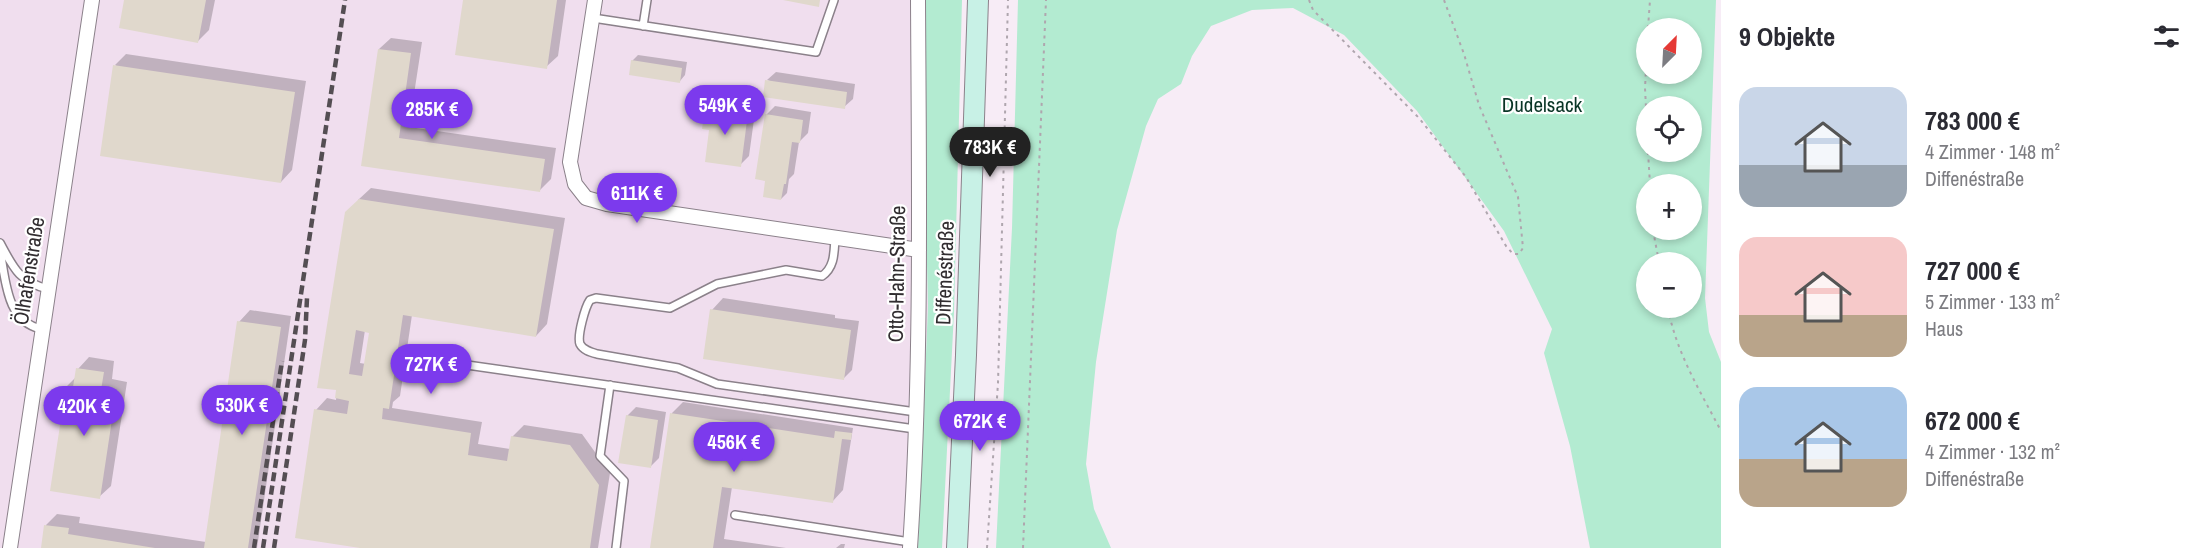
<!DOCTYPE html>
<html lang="de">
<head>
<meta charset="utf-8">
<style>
  body { margin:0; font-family:"Archivo Narrow",sans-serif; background:#f7f7f7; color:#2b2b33; height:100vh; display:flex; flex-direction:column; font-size:22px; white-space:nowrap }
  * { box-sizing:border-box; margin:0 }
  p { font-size:20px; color:#7c7c81 }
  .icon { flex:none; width:33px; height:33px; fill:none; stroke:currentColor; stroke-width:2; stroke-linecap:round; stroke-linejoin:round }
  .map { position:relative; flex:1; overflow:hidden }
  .details { display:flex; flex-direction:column; background:#fff; width:480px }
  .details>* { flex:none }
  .needle { width:39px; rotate:24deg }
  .controls { position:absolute; left:1636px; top:18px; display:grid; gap:12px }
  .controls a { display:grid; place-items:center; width:66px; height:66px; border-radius:50%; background:#fff; box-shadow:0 3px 9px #0003; font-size:30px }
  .price { position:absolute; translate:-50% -51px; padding:0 14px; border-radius:21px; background:#7c3aed; color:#fff; font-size:20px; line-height:39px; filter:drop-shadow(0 2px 3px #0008) }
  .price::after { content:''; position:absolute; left:50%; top:36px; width:18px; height:14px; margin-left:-9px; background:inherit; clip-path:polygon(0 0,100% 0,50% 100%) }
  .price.active { background:#222; color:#fff }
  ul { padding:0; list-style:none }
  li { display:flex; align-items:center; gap:18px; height:150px; padding:0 18px }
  li span { display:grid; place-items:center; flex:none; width:168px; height:120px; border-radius:18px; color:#555 }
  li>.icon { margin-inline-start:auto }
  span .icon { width:72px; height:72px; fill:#fffc; stroke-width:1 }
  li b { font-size:26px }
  h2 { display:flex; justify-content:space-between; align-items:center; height:72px; padding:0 18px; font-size:26px }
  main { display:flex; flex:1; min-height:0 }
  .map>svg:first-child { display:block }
  .built { fill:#f0deee }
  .green { fill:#b3ebd1; fill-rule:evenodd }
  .shadow { fill:#0003; fill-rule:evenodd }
  .building { fill:#e0d8cc; fill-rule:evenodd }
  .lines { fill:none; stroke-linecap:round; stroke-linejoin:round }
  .service-casing { stroke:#8b818a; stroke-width:10 }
  .minor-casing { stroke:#8b818a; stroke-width:16 }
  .secondary-casing { stroke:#8b818a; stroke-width:22 }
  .path { stroke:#afa6ae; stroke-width:2; stroke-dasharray:3 4.5; stroke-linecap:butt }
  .service { stroke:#fff; stroke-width:7 }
  .minor { stroke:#fff; stroke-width:14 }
  .secondary { stroke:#c8f1e6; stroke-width:20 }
  .rail { stroke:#544e53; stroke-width:4.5; stroke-dasharray:9 4.5; stroke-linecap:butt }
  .labels { text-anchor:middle; stroke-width:4.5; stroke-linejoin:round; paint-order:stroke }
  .park-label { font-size:21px; fill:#0a3526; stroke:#fff }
  .street-label { font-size:21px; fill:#312d30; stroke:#fff }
</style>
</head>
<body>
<main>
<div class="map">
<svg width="1721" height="548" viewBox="0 0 1721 548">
  <rect width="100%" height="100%" fill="#f7ecf6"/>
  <path class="built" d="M 0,0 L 925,0 L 925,181 L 928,306 L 918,548 L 0,548 Z"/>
  <path class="green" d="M 925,0 L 962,0 L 954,312 L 942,548 L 918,548 L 928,306 L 925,181 Z
    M 1018,0 L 1716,0 L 1705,298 L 1709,332 L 1721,362 L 1721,548 L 1590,548 L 1570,446 L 1544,353 L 1552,329 L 1504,231 L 1417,111 L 1344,35 L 1293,8 L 1252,10 L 1211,26 L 1192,56 L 1181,84 L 1158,99 L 1146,126 L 1117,230 L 1096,362 L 1086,464 L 1094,509 L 1111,548 L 996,548 L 1012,228 ZM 1647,28 L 1692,28 L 1692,74 L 1647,74 ZM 1647,106 L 1692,106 L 1692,152 L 1647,152 ZM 1647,184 L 1692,184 L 1692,230 L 1647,230 ZM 1647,262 L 1692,262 L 1692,308 L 1647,308 Z"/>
  <path class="shadow" d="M 126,0 L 215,0 L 209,30 L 198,41 Z
    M 465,0 L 566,0 L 558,56 L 546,67 Z
    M 391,38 L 422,42 L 409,127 L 556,148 L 551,179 L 540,190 L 363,165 L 379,49 Z
    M 126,54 L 306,81 L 292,170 L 281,182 L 115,65 Z
    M 638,55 L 687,62 L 685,75 L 680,81 L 632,61 Z
    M 776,72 L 855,84 L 853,99 L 844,107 L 767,80 Z
    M 716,99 L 756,105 L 749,156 L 740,165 L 711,129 L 707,108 Z
    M 775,106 L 811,112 L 808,133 L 799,142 L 794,174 L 789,179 L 787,193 L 781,199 L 766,182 L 766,115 Z
    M 371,188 L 565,218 L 547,324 L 536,336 L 412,315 L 400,396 L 393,402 L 392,408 L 482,422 L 478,444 L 510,449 L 512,437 L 524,425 L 582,434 L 610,473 L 598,548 L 370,548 L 316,410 L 327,398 L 336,400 L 358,200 ZM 365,330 L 371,331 L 366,364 L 360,363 Z
    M 723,298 L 835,315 L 835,318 L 859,321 L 852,370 L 843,379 L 712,310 Z
    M 250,310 L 291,316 L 257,548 L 42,548 L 46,525 L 57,514 L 80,517 L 79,523 L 206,542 L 239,322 Z
    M 89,357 L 114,361 L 112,379 L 127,382 L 111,486 L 99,497 L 67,386 L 76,377 L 78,369 Z
    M 683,402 L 853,428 L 843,490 L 832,502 L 732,487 L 724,539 L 786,548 L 651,548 L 672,413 Z
    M 636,407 L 666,412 L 659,458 L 650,467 L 627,416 Z
    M 841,544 L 845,544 L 844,548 L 836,548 Z"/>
  <path class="building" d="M 124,0 L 206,0 L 198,43 L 119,28 Z
    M 463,0 L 557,0 L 547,69 L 455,55 Z
    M 783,0 L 820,0 L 819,7 Z
    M 378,49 L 411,53 L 399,138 L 545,159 L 540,192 L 361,166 Z
    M 631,60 L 682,68 L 680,83 L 629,75 Z
    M 113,65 L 295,92 L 281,183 L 100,156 Z
    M 765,80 L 847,92 L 845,109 L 763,97 Z
    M 705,107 L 748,113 L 741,167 L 705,162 L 709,130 L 702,129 Z
    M 765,114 L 803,120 L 800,143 L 792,142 L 786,184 L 784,184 L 781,200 L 763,197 L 765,181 L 755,179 Z
    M 359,199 L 554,229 L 536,337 L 403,315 L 389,409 L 383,408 L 382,419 L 471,433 L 468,455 L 507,461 L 511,436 L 570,445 L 599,485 L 590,548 L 360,548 L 295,538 L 314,409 L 347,414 L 349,401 L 335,398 L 336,390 L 317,388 L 345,212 ZM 356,330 L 369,333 L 362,376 L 349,374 Z
    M 710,309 L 851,330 L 844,380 L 703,359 Z
    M 237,321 L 281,327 L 248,548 L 204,548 Z
    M 76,368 L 104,372 L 101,390 L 116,393 L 100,499 L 50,491 L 66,386 L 73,387 Z
    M 670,413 L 834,438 L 835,431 L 852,433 L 851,440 L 842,439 L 833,503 L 722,487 L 713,548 L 650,548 Z
    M 626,415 L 658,420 L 651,468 L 618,463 Z
    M 44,525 L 69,528 L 68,534 L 155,548 L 41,548 Z"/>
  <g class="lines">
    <defs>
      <path id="service" d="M 593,18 L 816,52 L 834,0
        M 643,26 L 647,0
        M 835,238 C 834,252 835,267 822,276 L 786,270 L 717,284 L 670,308 L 596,298 L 590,300 C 585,307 577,336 580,344 C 583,350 590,352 597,354 L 678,368 L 717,384 L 916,412
        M 0,243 C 13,267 19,282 48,289
        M 0,251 C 6,281 6,321 41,329
        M 460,364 L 915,429
        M 610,385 L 600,456 L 624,481 L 616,548
        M 735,515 L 910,542"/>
      <path id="minor" d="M 595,0 L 570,162 L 575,184 L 586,198 L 607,204 L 919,250
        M 10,548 L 92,0
        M 910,548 C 922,366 919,183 918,0"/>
      <path id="secondary" d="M 957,548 L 966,355 L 978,0"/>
    </defs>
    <use href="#service" class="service-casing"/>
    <use href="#minor" class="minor-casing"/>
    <use href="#secondary" class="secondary-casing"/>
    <path class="path" d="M 1309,0 L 1313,10 L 1419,118 L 1466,177 L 1506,246 L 1513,254 L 1519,254 L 1523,248 L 1518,197 L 1479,105 L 1464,54 L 1444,0
      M 1648,28 L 1650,0
      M 1647,51 L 1645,88 L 1647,127
      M 1648,152 L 1650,184
      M 1653,230 L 1659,262
      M 1668,308 C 1676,352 1700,391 1721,431
      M 987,548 L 998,383 L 1008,0
      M 1023,548 L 1046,0"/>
    <use href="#service" class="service"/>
    <use href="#minor" class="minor"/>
    <use href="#secondary" class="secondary"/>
    <path class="rail" d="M 254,548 L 282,361
      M 263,548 L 345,0
      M 274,548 L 305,340 L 307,298"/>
  </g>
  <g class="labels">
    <g class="park-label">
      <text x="1542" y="112">Dudelsack</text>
    </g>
    <g class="street-label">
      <text transform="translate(29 271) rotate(-81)" y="7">Ölhafenstraße</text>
      <text transform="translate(945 273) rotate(-88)" y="7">Diffenéstraße</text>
      <text transform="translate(897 274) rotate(-89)" y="7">Otto-Hahn-Straße</text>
    </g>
  </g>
</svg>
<div class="controls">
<a><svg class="needle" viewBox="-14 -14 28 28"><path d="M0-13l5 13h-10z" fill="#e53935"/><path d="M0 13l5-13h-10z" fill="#7c7c81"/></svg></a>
<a><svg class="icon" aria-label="locate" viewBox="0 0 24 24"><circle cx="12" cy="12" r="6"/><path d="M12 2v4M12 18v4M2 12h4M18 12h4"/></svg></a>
<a>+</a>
<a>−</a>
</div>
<b class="price" style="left:725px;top:136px">549K €</b>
<b class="price" style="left:432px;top:140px">285K €</b>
<b class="price active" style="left:990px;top:178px">783K €</b>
<b class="price" style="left:637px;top:224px">611K €</b>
<b class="price" style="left:431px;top:395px">727K €</b>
<b class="price" style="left:242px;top:436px">530K €</b>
<b class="price" style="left:84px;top:437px">420K €</b>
<b class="price" style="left:980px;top:452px">672K €</b>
<b class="price" style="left:734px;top:473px">456K €</b>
</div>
<section class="details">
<h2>9 Objekte<svg class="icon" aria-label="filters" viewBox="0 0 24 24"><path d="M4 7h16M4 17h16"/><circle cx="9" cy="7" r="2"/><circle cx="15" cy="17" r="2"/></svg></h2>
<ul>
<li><span style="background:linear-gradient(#c9d6e8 65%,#9aa5b1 0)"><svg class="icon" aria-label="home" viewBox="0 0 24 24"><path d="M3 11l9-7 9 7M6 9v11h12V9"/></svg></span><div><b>783 000 €</b><p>4 Zimmer · 148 m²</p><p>Diffenéstraße</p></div></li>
<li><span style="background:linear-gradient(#f6c9c9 65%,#b9a48a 0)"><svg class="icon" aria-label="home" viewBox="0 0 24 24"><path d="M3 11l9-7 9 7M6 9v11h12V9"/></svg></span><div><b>727 000 €</b><p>5 Zimmer · 133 m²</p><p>Haus</p></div></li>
<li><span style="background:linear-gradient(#a9c7e8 60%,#b9a48a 0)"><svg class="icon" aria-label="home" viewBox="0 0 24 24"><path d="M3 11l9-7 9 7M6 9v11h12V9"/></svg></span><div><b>672 000 €</b><p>4 Zimmer · 132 m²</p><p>Diffenéstraße</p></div></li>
</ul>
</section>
</main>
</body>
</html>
